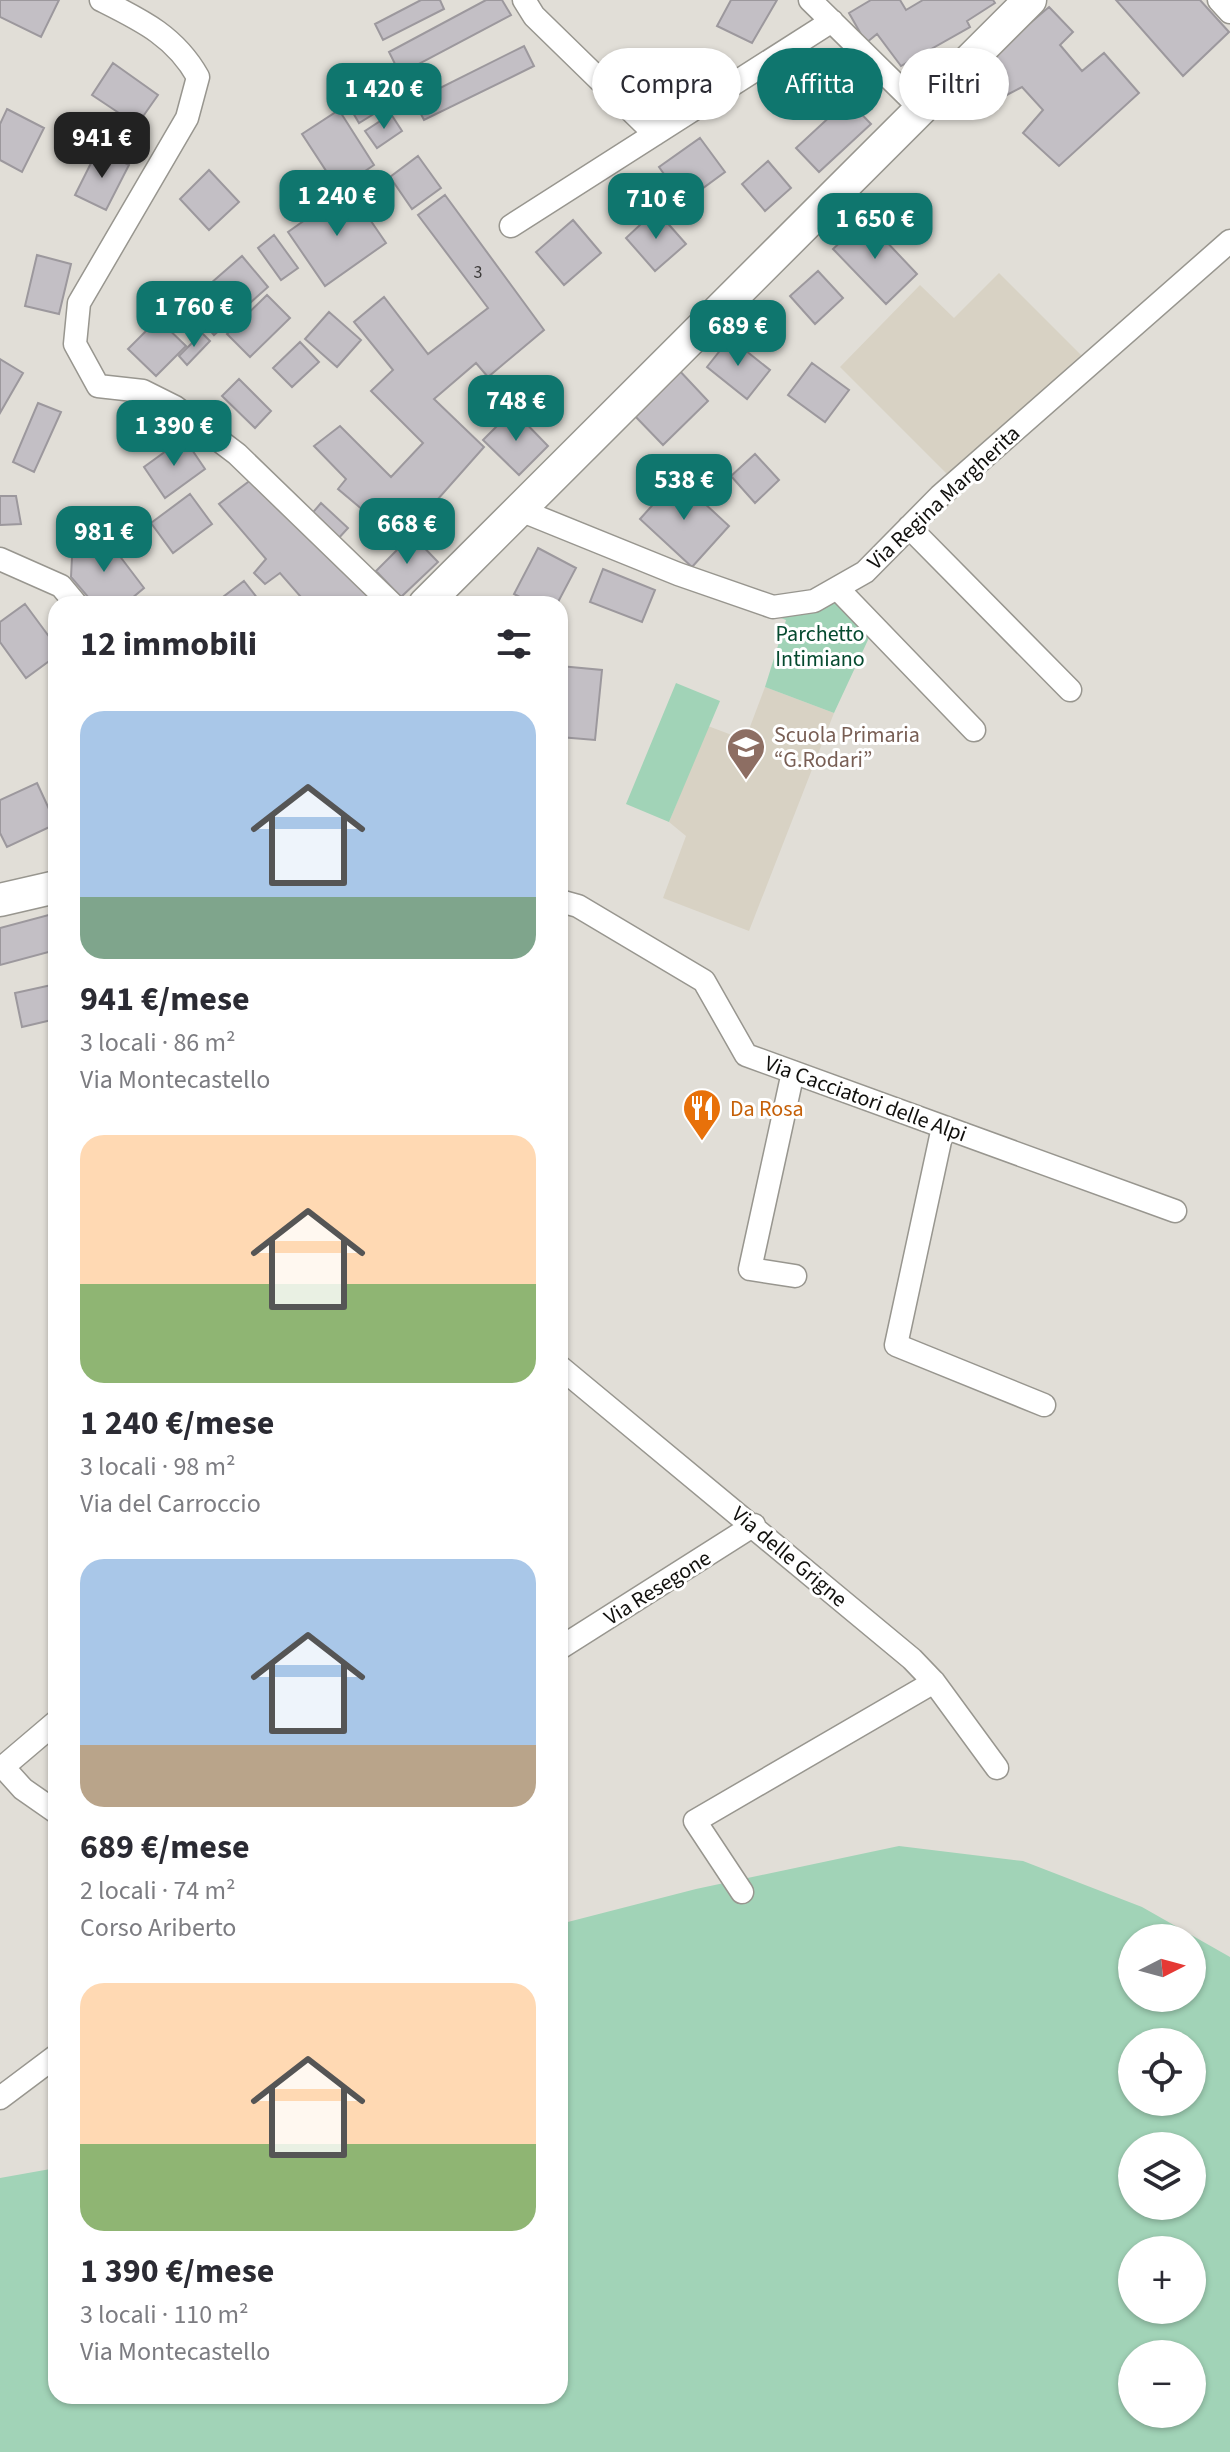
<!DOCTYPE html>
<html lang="it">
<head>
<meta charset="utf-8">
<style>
  body { margin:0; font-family:"Source Sans 3",sans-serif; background:#f2f2f3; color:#2b2b33; height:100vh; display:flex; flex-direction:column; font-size:30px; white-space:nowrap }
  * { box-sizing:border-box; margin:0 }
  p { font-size:26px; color:#7c7c81 }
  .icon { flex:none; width:44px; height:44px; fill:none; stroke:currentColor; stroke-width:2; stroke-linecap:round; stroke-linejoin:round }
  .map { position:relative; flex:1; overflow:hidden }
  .side { position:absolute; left:48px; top:596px; width:520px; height:1808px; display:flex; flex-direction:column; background:#fff; border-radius:24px; box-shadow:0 2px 6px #0004 }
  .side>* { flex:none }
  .hud { position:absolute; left:592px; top:48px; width:518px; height:72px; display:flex; gap:16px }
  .needle { width:52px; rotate:84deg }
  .tools { position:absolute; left:1118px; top:1924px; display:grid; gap:16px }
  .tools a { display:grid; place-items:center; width:88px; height:88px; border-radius:50%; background:#fff; box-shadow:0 2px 6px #0004; font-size:40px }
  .price { position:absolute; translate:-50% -68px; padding:0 18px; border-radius:16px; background:#0f766e; color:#fff; font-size:26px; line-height:52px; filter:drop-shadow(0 2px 4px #0008) }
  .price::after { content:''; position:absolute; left:50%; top:48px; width:24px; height:18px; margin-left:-12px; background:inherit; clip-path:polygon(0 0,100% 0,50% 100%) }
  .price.on { background:#222; color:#fff }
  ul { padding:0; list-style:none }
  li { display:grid; align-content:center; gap:16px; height:424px; padding:0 32px }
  li span { display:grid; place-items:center; height:248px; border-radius:24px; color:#555 }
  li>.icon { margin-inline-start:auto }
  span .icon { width:144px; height:144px; fill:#fffc; stroke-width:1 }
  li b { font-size:34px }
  h2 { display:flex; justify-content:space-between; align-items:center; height:96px; padding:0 32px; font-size:34px }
  .pill { padding:0 28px; border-radius:36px; background:#fff; box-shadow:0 2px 6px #0004; font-size:28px; line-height:72px }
  .pill.on { background:#0f766e; color:#fff }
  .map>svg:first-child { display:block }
  .built { fill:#d8d2c4 }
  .green { fill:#a1d3b7; fill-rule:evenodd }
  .building { fill:#c3bfc5; stroke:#9c989d; stroke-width:2 }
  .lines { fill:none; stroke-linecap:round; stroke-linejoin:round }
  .street-casing { stroke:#98968f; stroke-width:25 }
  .secondary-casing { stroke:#98968f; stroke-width:35 }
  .street { stroke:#fff; stroke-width:22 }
  .secondary { stroke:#fff; stroke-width:32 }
  .labels { text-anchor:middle; stroke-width:6; stroke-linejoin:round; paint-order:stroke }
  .number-label { font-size:18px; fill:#3e3c3b }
  .street-label { font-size:22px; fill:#11100d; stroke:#fff }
  .park-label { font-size:22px; fill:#054a2f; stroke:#fff }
  .education-label { font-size:22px; fill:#785e54; stroke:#fff; text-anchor:start }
  .food-label { font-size:22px; fill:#c56008; stroke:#fff; text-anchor:start }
</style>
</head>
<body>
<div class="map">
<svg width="1230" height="2452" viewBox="0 0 1230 2452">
  <rect width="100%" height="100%" fill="#e1ded7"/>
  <path class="built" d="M 999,273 L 1083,357 L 957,484 L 840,367 L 920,285 L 954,318 Z
    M 765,687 L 834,713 L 749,931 L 663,898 L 686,836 L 669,822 L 708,726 L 745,740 Z"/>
  <path class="green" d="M 836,589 L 874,627 L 834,713 L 765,687 L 786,620 L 771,614 Z
    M 676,683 L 720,701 L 669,822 L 626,804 Z
    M 899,1846 L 1023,1861 L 1142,1907 L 1230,1957 L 1230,2452 L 0,2452 L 0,2178 L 56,2168 L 56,2396 L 560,2396 L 560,1924 L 696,1889 ZM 1132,1938 L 1192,1938 L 1192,1998 L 1132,1998 ZM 1132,2042 L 1192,2042 L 1192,2102 L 1132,2102 ZM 1132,2146 L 1192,2146 L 1192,2206 L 1132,2206 ZM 1132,2250 L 1192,2250 L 1192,2310 L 1132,2310 ZM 1132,2354 L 1192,2354 L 1192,2414 L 1132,2414 Z"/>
  <path class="building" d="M 0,0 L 59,0 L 41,37 L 0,17 Z
    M 421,0 L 440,0 L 444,9 L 383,40 L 375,24 Z
    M 486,0 L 502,0 L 511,15 L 400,74 L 389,52 Z
    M 731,0 L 777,0 L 752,43 L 717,26 Z
    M 871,0 L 900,0 L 906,10 L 923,0 L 993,0 L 995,3 L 967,21 L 970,27 L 901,66 L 877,34 L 866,43 L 849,13 Z
    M 1116,0 L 1200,0 L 1229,32 L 1183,76 Z
    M 1049,7 L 1073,32 L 1060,45 L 1082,71 L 1104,53 L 1139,93 L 1059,166 L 1023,133 L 1043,110 L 1022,87 L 1003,97 L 977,68 Z
    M 524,46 L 534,66 L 424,120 L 414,101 Z
    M 113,63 L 158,95 L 137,125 L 92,95 Z
    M 377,70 L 383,83 L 361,92 L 356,80 Z
    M 820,72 L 840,92 L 823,109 L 803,89 Z
    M 389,83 L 399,100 L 382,110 L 372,93 Z
    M 367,95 L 377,112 L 359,123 L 349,106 Z
    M 848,100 L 871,124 L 819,172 L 796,148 Z
    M 7,109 L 44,128 L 22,172 L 0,160 L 0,124 Z
    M 339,110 L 374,165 L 338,189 L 302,134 Z
    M 391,114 L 402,131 L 377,148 L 365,131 Z
    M 700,138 L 725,172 L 684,202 L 659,167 Z
    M 98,149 L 129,165 L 106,210 L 75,195 Z
    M 418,156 L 441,188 L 412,209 L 390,177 Z
    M 768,161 L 791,188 L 765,211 L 742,184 Z
    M 209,170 L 239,202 L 209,230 L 180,199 Z
    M 349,189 L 386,243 L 325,286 L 288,232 Z
    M 445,195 L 544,330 L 488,377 L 476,363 L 434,399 L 484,447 L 407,534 L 377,501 L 370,516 L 338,489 L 346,479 L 314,446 L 340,426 L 391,477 L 423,443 L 371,391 L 393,370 L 354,322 L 384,297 L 428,354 L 488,308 L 418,215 Z
    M 656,210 L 686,244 L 655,271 L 626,238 Z
    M 865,219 L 917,274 L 886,304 L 833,249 Z
    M 573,220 L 601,253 L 564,285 L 536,252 Z
    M 274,235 L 298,268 L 281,280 L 258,248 Z
    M 37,255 L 71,264 L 59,314 L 25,306 Z
    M 242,256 L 268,287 L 214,335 L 187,304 Z
    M 818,271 L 843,298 L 815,324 L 790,296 Z
    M 267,295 L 290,318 L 250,357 L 227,334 Z
    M 329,312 L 361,340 L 337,367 L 305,339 Z
    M 158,319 L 186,346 L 156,376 L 128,349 Z
    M 202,333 L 210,341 L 187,365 L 179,356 Z
    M 730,338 L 770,370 L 747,399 L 707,367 Z
    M 300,342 L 319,362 L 292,387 L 273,368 Z
    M 0,359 L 23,373 L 0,413 Z
    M 812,363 L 849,390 L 825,422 L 788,395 Z
    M 677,368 L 708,401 L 663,445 L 632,413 Z
    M 239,379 L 271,411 L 255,428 L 222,396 Z
    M 38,403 L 61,412 L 34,472 L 13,462 Z
    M 513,410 L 548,446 L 519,475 L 483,440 Z
    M 144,423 L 151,440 L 135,447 L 128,430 Z
    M 184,438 L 205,469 L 165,498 L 144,467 Z
    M 755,454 L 779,480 L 755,503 L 731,476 Z
    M 256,476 L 377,604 L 307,604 L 280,573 L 265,584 L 254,573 L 266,559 L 219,504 Z
    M 677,478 L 729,526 L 692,567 L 640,519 Z
    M 190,494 L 212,524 L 173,553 L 151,523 Z
    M 0,496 L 16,496 L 21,524 L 0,525 Z
    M 321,503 L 348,528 L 336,541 L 309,517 Z
    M 103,534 L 144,588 L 125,604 L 94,604 L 71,577 L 72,557 Z
    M 412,535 L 438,562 L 401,597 L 376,571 Z
    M 538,548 L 576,568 L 557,604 L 533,604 L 514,594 Z
    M 603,569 L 655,590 L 642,622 L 590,602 Z
    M 244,581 L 262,604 L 222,604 L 219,600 Z
    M 25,604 L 56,646 L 56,656 L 26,678 L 0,642 L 0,622 Z
    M 560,666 L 602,670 L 595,740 L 560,737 Z
    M 37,783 L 56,824 L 7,847 L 0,833 L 0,800 Z
    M 56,913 L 56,950 L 0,965 L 0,928 Z
    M 56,984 L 56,1019 L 22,1027 L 15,993 Z"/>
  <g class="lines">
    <defs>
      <path id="street" d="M 101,0 C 141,20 175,36 198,77 L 187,118 L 79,303 L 75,344 L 98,386 L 143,391 L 175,407 L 237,454 L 392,604
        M 524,0 L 534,16 L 655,134
        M 810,0 L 921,109
        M 1219,0 L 1230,12
        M 511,226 L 832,21
        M 520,510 L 678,574 L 773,607 L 814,601 L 865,572 L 940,496 L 1230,241
        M 909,527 L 1070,690
        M 0,559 L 61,586 L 76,604
        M 837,588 L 974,730
        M 560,901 L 578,906 L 704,981 L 746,1055 L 1175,1211
        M 793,1072 L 750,1269 L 795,1276
        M 943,1127 L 896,1345 L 1044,1405
        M 560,1367 L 912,1659 L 934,1682 L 997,1768
        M 560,1648 L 754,1525
        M 56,1722 L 3,1767 L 23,1789 L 56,1812
        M 742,1892 L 695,1821 L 934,1682
        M 0,2098 L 56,2056"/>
      <path id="secondary" d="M 425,604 L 1030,0
        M 0,900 L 56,887"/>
    </defs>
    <use href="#street" class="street-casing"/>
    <use href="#secondary" class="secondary-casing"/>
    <use href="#street" class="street"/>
    <use href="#secondary" class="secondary"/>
  </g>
  <defs>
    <symbol id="school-pin" viewBox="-11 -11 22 30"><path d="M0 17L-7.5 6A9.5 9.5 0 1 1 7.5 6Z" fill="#8d6e63" stroke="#fff"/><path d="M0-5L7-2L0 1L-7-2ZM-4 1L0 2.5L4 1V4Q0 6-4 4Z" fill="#fff"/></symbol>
    <symbol id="restaurant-pin" viewBox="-11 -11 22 30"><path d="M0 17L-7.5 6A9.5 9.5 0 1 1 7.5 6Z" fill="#e8710a" stroke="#fff"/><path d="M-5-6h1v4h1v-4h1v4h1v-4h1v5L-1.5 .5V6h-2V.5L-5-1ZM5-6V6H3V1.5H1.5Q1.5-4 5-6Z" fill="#fff"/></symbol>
  </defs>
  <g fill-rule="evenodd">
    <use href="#school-pin" x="724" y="725" width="44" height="60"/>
    <use href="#restaurant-pin" x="680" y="1086" width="44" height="60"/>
  </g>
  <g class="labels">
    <g class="number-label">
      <text x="478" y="278">3</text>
    </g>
    <g class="street-label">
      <text transform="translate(943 497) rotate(-43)" y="8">Via Regina Margherita</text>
      <text transform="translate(866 1098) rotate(20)" y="8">Via Cacciatori delle Alpi</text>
      <text transform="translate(790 1556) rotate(40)" y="8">Via delle Grigne</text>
      <text transform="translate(657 1587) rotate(-32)" y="8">Via Resegone</text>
    </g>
    <g class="park-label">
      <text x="820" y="641">Parchetto<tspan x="820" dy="25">Intimiano</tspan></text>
    </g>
    <g class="education-label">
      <text x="774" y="742">Scuola Primaria<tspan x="774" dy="25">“G.Rodari”</tspan></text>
    </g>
    <g class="food-label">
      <text x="730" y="1116">Da Rosa</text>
    </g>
  </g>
</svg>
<div class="tools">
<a><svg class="needle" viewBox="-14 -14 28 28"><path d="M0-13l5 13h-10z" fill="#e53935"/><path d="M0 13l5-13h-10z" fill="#7c7c81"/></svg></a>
<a><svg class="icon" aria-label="locate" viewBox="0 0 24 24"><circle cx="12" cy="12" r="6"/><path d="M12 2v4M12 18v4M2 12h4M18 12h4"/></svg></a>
<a><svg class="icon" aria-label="layers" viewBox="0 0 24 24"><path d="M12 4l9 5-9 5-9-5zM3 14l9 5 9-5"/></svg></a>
<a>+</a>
<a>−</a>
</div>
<b class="price" style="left:384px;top:131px">1 420 €</b>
<b class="price on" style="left:102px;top:180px">941 €</b>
<b class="price" style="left:337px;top:238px">1 240 €</b>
<b class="price" style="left:656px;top:241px">710 €</b>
<b class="price" style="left:875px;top:261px">1 650 €</b>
<b class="price" style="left:194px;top:349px">1 760 €</b>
<b class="price" style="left:738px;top:368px">689 €</b>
<b class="price" style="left:516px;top:443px">748 €</b>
<b class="price" style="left:174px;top:468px">1 390 €</b>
<b class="price" style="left:684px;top:522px">538 €</b>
<b class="price" style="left:407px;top:566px">668 €</b>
<b class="price" style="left:104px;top:574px">981 €</b>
<div class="hud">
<a class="pill">Compra</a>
<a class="pill on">Affitta</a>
<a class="pill">Filtri</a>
</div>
<section class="side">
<h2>12 immobili<svg class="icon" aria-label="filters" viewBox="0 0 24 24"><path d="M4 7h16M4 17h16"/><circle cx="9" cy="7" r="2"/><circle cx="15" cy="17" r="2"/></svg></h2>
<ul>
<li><span style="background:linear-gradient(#a9c7e8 75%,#7fa58c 0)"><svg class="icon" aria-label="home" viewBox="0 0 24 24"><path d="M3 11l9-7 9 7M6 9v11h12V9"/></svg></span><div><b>941 €/mese</b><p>3 locali · 86 m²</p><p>Via Montecastello</p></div></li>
<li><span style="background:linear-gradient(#ffd9b3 60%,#8fb573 0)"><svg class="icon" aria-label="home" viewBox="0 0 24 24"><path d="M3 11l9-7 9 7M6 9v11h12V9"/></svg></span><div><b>1 240 €/mese</b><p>3 locali · 98 m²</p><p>Via del Carroccio</p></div></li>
<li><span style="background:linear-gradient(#a9c7e8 75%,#b9a48a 0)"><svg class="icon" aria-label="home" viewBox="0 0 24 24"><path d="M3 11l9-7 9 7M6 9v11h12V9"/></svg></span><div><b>689 €/mese</b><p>2 locali · 74 m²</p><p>Corso Ariberto</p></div></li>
<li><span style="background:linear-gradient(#ffd9b3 65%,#8fb573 0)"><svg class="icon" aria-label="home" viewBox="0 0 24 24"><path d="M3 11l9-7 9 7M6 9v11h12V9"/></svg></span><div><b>1 390 €/mese</b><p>3 locali · 110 m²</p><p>Via Montecastello</p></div></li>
</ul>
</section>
</div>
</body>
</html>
